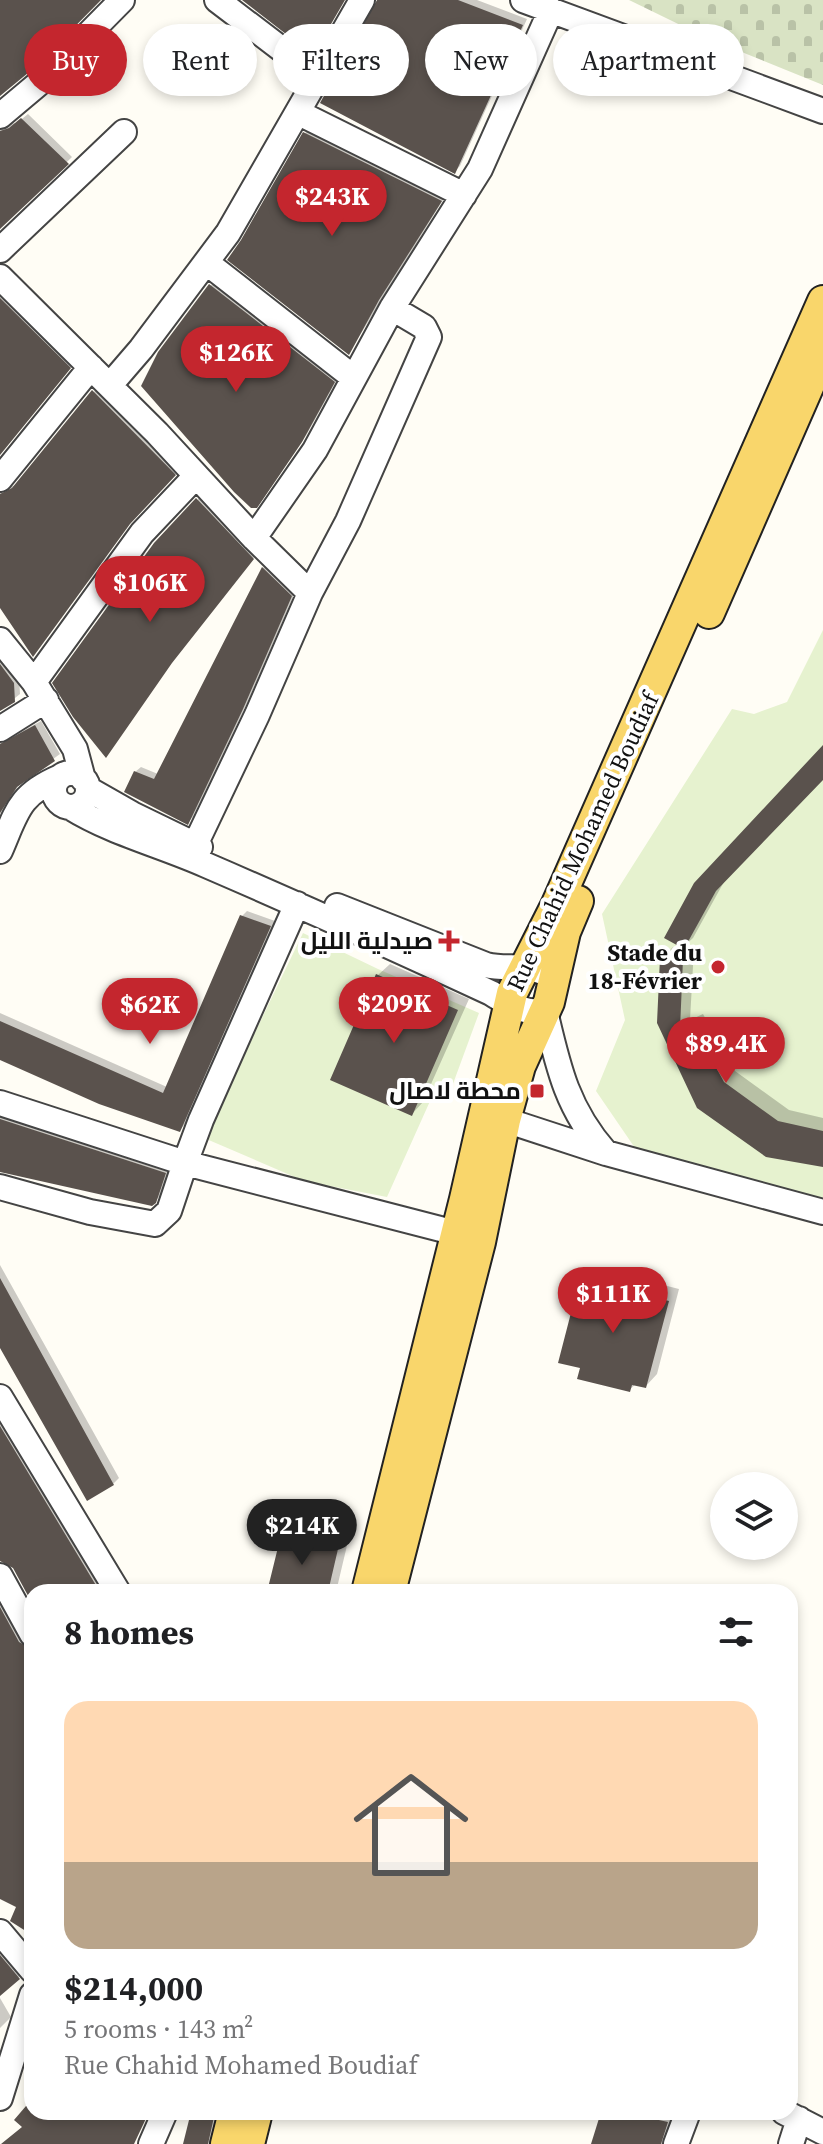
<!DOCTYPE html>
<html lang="en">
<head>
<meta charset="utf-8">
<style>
  body { margin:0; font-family:"Source Serif 4",Cairo,serif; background:#f2f2f2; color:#202124; height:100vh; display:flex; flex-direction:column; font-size:30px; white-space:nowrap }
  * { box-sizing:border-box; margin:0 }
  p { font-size:26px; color:#757577 }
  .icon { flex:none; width:44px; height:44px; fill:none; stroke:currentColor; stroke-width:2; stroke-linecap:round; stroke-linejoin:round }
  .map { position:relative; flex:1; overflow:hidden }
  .side { position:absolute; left:24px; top:1584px; width:774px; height:536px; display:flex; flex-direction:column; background:#fff; border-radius:24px; box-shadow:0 4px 12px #0003 }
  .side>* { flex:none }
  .guide { position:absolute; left:24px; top:24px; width:776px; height:72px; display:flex; gap:16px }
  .buttons { position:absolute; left:710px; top:1472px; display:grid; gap:16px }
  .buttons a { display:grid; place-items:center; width:88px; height:88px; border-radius:50%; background:#fff; box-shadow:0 4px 12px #0003; font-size:40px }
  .price { position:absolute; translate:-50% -68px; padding:0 18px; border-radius:28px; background:#c4262e; color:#fff; font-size:26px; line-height:52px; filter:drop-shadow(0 2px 4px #0008) }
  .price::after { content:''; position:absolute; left:50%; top:48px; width:24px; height:18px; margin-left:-12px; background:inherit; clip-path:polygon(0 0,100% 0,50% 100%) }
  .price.selected { background:#222; color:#fff }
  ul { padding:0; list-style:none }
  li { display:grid; align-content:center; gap:16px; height:424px; padding:0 40px }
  li span { display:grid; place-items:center; height:248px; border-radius:24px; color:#555 }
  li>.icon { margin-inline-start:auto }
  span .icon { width:144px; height:144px; fill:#fffc; stroke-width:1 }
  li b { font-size:34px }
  h2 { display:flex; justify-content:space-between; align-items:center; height:96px; padding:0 40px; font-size:34px }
  .tag { padding:0 28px; border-radius:36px; background:#fff; box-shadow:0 4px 12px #0003; font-size:28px; line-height:72px }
  .tag.selected { background:#c4262e; color:#fff }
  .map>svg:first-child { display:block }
  .cemetery { fill:url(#cemetery-stones) }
  .pitch { fill:#e6f2cf }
  .shadow { fill:#0003 }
  .building { fill:#5a524d }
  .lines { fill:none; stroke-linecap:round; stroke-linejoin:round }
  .minor-casing { stroke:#444; stroke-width:28 }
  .major-casing { stroke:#222; stroke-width:34 }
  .minor { stroke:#fff; stroke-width:24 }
  .major { stroke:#f9d66b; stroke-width:30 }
  .poi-dot { fill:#c4262e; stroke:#fff; stroke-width:3 }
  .labels { text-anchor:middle; stroke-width:8; stroke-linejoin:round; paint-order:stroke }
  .street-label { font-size:24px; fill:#111; stroke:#fff }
  .poi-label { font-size:24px; font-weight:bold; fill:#111; stroke:#fff; text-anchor:end }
</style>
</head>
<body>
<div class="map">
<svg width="823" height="2144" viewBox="0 0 823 2144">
  <defs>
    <pattern id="cemetery-stones" width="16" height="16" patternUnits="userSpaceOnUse" patternTransform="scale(2)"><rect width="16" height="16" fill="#d9e3c4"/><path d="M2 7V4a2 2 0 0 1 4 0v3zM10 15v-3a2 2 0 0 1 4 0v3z" fill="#b9c2a7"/></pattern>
  </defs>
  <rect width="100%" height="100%" fill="#fffdf5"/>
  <path class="cemetery" d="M 629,0 L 823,0 L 823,85 L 707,38 Z"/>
  <path class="pitch" d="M 823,630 L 823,1199 L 635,1148 L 596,1091 L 625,1020 L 602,914 L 732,709 L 754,714 L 787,702 Z
    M 303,933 L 378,969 L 479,1013 L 450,1092 L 435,1090 L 387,1197 L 304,1181 L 204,1138 Z"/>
  <path class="shadow" d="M 379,0 L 477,0 L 527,19 L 460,166 L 455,171 Z
    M 28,114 L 72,157 L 0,227 L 0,124 L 17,123 Z
    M 311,128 L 446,195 L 349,353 L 305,133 Z
    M 216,279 L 339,376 L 307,434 L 262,500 L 159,353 Z
    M 0,288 L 75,362 L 0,454 Z
    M 99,386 L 180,469 L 135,516 L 0,604 L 0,487 L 5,489 L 18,484 Z
    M 203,494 L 258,552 L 177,655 L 155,544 Z
    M 268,563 L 296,590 L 248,701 L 193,817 L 188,822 L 135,772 L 141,767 L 158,774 L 263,568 Z
    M 0,652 L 19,677 L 20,694 L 0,710 Z
    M 41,721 L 60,754 L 20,783 L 0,814 L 0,736 L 8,739 Z
    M 823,748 L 823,776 L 725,880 L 693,938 L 684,946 L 667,937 Z
    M 247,911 L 275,921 L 185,1124 L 180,1130 L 0,1058 L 0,1013 L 167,1087 L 242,916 Z
    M 673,947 L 694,948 L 690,1020 L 703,1014 L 735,1071 L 789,1110 L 823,1118 L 823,1165 L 697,1105 L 662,958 Z
    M 390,964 L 469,999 L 423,1102 L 412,1114 L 378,975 Z
    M 0,1112 L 170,1167 L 161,1195 L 152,1204 L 0,1170 Z
    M 0,1265 L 119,1478 L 113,1484 L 0,1344 Z
    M 593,1267 L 679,1289 L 657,1374 L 646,1386 L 636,1384 L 629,1390 L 582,1367 L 581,1279 Z
    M 0,1412 L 109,1592 L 32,1592 L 32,1600 L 0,1543 Z
    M 295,1525 L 349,1537 L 336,1592 L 269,1592 L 283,1536 Z
    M 0,1592 L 32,1642 L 32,1932 L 18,1906 L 0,1897 Z
    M 0,1944 L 24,1972 L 0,1994 Z
    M 0,1998 L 11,2017 L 0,2028 Z
    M 193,2112 L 218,2112 L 211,2144 L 185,2144 Z
    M 604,2112 L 678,2112 L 676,2144 L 593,2144 Z"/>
  <path class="building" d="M 0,0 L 101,0 L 34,68 L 0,96 Z
    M 242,0 L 345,0 L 313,55 Z
    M 377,0 L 458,0 L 523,25 L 455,174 L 320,103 Z
    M 21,118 L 69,164 L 0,229 L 0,131 L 9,128 Z
    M 303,132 L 442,201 L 379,300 L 349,355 L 227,260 L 241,240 Z
    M 209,284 L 335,382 L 302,442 L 257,508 L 251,508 L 234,492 L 141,386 L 158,352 Z
    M 0,298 L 71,368 L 0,455 Z
    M 92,390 L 176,475 L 130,524 L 33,657 L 0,608 L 0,494 L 12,488 Z
    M 196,498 L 254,559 L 172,663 L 106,758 L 73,717 L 52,683 L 154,543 Z
    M 262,567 L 292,596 L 243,709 L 188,825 L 124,792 L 134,771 L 154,779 Z
    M 0,664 L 14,683 L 15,702 L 0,711 Z
    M 35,725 L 55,761 L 17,787 L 0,813 L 0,744 Z
    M 823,745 L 823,780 L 716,891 L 684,949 L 664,938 L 694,883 Z
    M 240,915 L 271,926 L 180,1132 L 99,1104 L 0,1060 L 0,1021 L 163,1093 Z
    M 660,958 L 683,959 L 680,1029 L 692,1024 L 724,1082 L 778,1121 L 823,1131 L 823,1167 L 766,1157 L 697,1108 L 657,1023 Z
    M 376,974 L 458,1010 L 412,1116 L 330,1080 Z
    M 0,1119 L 166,1173 L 156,1203 L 152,1206 L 0,1172 Z
    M 0,1278 L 114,1485 L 87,1501 L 0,1348 Z
    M 580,1278 L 669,1301 L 646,1388 L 632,1385 L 630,1392 L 577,1379 L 580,1368 L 558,1363 Z
    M 0,1426 L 100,1592 L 32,1592 L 32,1603 L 13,1568 L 0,1561 Z
    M 281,1535 L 338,1549 L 328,1592 L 267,1592 Z
    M 0,1607 L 19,1642 L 32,1649 L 32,1935 L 10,1921 L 16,1907 L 0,1899 Z
    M 0,1955 L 20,1979 L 0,1996 Z
    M 32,2099 L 32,2112 L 149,2112 L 134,2144 L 1,2144 L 22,2127 L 14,2120 Z
    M 191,2112 L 214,2117 L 208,2144 L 183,2144 Z
    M 601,2112 L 622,2112 L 668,2122 L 661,2144 L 591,2144 Z"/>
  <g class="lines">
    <defs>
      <path id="minor" d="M 217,0 L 318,77
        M 523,0 L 823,111
        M 299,113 L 464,195
        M 0,116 L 44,79 L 122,0
        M 0,250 L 124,132
        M 207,263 L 354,378
        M 0,277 L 157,433 L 254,538 L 310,593
        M 110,385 L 141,349 L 228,233 L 362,0
        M 0,479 L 91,367
        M 254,538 L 315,450 L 392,308 L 480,169 L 551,10
        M 0,640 L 34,682 L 75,749 L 83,779
        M 34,682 L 142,533 L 196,476
        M 0,729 L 46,700
        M54 790a17 17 0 1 1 34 0a17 17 0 1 1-34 0Z
        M 88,789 L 132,814 L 200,847
        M 70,807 C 112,833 161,845 206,865 C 301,906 397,949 491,993 C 509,1004 523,1014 545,1011 C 558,1067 567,1109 606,1153
        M 195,845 L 257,715 L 310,593 L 348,521 L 429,337 L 424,327 L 392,308
        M 0,851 C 17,812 18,795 60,777
        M 297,904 L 201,1120 L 185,1163 L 456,1233
        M 337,906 L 486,965 C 504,970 522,964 540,971
        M 0,1103 L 185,1163 L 169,1211 L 155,1224 L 90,1212 L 0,1187
        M 505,1120 L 606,1153 L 823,1212
        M 0,1397 L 118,1592
        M 0,1576 L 32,1634
        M 0,1932 L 32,1970
        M 0,2098 L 32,1995
        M 784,2112 L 823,2132
        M 151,2144 L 165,2112
        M 676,2144 L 688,2112
        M 791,2144 L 799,2119"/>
      <path id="major" d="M 709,613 L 823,353
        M 367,1592 L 465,1199 L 512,993 L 556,906 L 823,301
        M 390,1592 L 480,1242 L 505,1120 L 520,1066 L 549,1002 L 565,932 L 578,901
        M 226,2144 L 234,2112
        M 249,2144 L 257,2112"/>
    </defs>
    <use href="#minor" class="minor-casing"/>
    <use href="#major" class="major-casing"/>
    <use href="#minor" class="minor"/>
    <use href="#major" class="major"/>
  </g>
  <g class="poi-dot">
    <path d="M445 929h8v8h8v8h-8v8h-8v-8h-8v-8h8z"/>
    <circle cx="718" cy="967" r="8"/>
    <rect x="529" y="1083" width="16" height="16" rx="4"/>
  </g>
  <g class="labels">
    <g class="street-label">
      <text transform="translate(583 842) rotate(-65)" y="8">Rue Chahid Mohamed Boudiaf</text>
    </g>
    <g class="poi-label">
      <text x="433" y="949">صيدلية الليل</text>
      <text x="702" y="961">Stade du<tspan x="702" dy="28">18-Février</tspan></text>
      <text x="521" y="1099">محطة لاصال</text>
    </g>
  </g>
</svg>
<div class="buttons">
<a><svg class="icon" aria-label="layers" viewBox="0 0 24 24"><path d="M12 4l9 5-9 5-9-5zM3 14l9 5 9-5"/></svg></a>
</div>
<b class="price" style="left:332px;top:238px">$243K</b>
<b class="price" style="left:236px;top:394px">$126K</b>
<b class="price" style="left:150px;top:624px">$106K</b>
<b class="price" style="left:394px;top:1045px">$209K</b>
<b class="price" style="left:150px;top:1046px">$62K</b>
<b class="price" style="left:726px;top:1085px">$89.4K</b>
<b class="price" style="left:613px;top:1335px">$111K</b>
<b class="price selected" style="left:302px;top:1567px">$214K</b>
<div class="guide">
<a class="tag selected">Buy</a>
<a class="tag">Rent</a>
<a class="tag">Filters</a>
<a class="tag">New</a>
<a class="tag">Apartment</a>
</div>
<section class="side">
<h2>8 homes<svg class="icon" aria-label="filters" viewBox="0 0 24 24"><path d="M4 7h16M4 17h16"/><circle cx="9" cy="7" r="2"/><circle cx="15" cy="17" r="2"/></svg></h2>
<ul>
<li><span style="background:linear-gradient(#ffd9b3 65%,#b9a48a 0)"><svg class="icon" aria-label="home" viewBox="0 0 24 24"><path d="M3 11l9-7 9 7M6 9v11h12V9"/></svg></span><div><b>$214,000</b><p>5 rooms · 143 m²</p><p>Rue Chahid Mohamed Boudiaf</p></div></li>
</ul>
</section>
</div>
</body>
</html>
